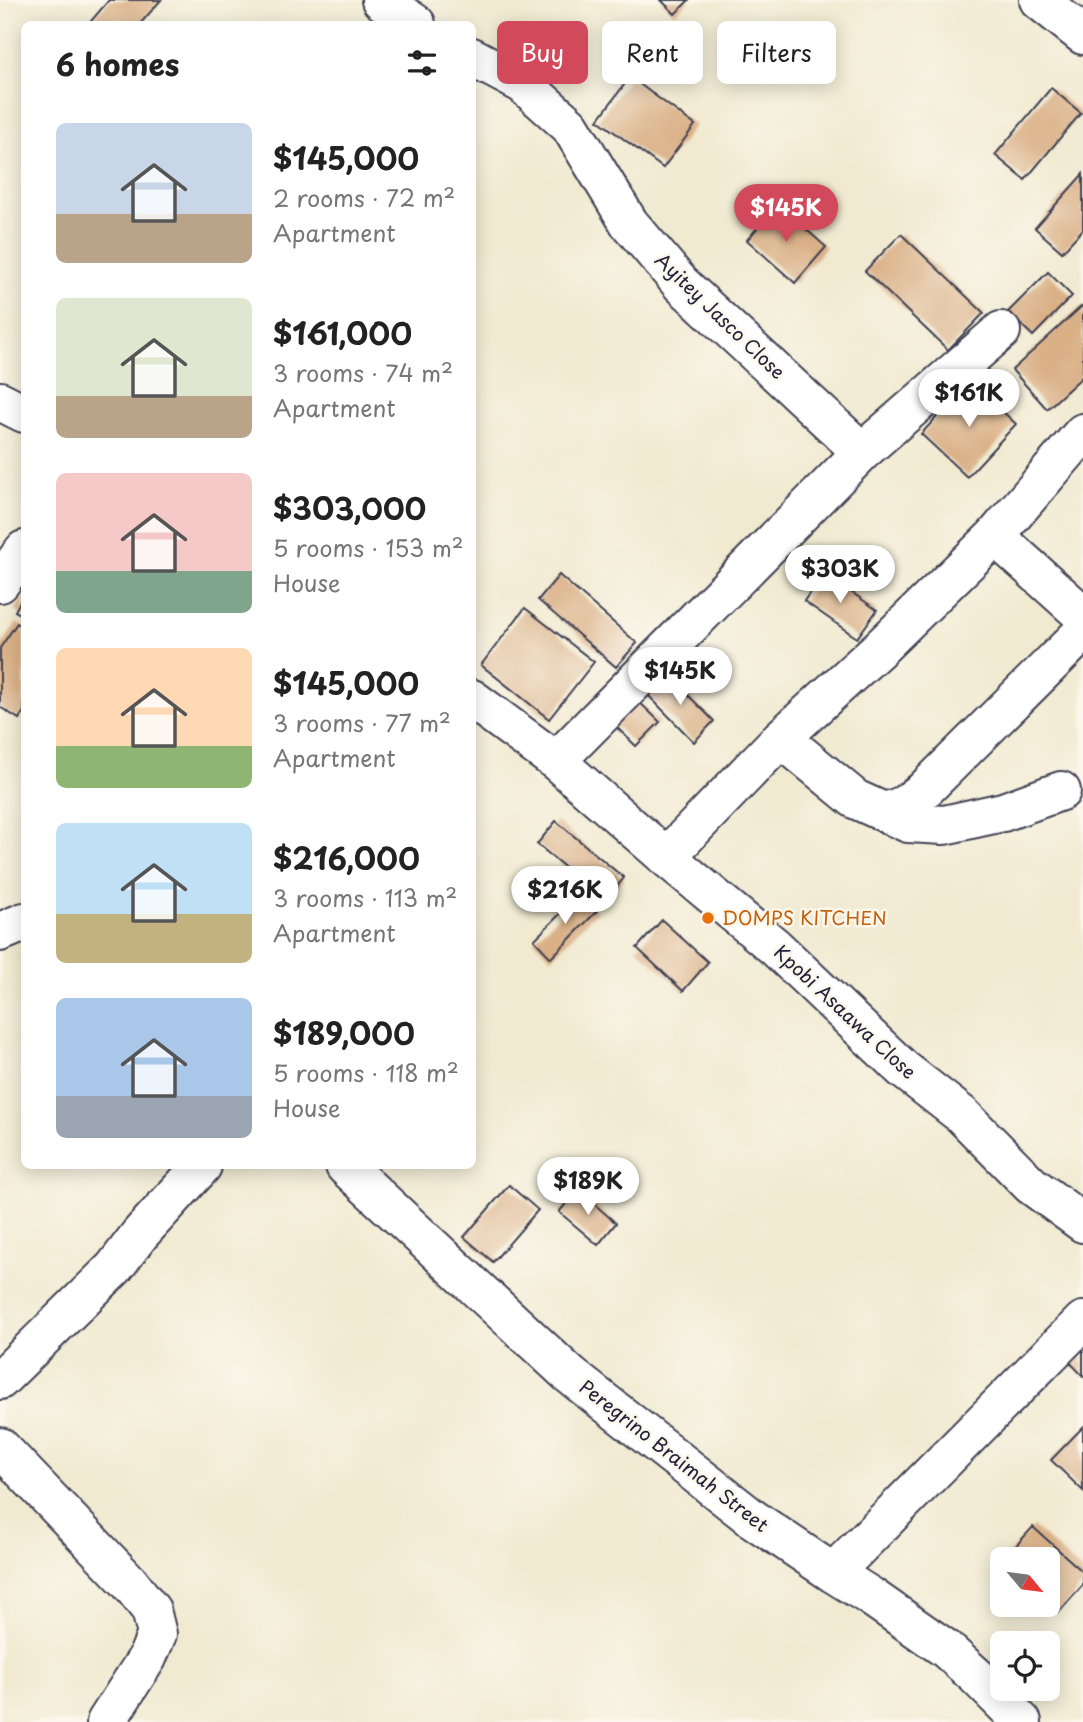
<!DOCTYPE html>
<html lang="en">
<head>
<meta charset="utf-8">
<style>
  body { margin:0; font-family:"Playpen Sans",sans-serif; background:#f2f2f2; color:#222; height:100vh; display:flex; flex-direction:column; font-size:26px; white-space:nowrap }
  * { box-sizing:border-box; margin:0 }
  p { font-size:23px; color:#767676 }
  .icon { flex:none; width:38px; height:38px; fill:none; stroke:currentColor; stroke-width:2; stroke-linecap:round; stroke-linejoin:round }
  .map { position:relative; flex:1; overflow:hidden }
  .side { position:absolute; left:21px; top:21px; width:455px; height:1148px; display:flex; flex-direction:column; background:#fff; border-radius:10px; box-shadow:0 4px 18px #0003 }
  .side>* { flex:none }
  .banner { position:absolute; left:497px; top:21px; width:480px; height:63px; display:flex; gap:14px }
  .needle { width:46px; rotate:119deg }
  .buttons { position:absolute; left:990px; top:1547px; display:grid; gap:14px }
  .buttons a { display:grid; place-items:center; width:70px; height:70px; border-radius:10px; background:#fff; box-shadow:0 4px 18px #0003; font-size:35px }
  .price { position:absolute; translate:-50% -60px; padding:0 16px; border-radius:24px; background:#fff; color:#222; font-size:23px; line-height:46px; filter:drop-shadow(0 2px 4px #0008) }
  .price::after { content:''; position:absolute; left:50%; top:42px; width:21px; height:16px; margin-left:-10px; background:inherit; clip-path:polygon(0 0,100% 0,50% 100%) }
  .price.active { background:#d1495b; color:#fff }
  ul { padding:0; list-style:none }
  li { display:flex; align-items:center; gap:21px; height:175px; padding:0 35px }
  li span { display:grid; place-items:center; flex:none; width:196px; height:140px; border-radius:10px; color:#555 }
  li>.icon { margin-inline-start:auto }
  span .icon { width:84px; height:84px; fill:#fffc; stroke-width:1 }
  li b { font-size:30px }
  h2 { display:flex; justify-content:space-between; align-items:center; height:84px; padding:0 35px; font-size:30px }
  .pill { padding:0 24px; border-radius:10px; background:#fff; box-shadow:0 4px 18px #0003; font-size:24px; line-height:63px }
  .pill.active { background:#d1495b; color:#fff }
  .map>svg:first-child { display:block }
  .building { fill:#dab187 }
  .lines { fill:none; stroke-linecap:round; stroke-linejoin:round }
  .minor-casing { stroke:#414052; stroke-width:42 }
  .minor { stroke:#fff; stroke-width:38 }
  .food-dot { fill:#e8710a; stroke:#fbf7ec; stroke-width:2.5 }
  .labels { text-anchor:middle; stroke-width:5; stroke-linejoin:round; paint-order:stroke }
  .street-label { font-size:19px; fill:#22223b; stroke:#fbf7ec }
  .food-label { font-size:19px; fill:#c56008; stroke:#fbf7ec; text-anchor:start }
</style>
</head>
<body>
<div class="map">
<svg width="1083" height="1722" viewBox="0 0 1083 1722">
  <rect width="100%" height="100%" fill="#fbf7ec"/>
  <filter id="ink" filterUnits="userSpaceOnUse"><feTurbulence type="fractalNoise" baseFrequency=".0143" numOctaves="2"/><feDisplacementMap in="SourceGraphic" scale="14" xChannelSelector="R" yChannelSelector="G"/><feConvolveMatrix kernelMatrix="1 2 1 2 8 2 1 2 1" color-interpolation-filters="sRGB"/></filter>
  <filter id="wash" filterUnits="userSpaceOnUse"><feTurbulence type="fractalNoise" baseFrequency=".00686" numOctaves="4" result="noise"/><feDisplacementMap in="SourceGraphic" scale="28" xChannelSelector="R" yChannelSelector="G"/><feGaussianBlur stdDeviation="1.57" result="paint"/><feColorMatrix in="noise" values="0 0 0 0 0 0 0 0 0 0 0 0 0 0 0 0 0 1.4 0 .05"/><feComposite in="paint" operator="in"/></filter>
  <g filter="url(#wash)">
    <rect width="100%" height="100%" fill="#f1ead1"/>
    <g id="blocks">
      <path class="building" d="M 109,0 L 161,0 L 140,24 L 95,24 L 91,21 Z
        M 661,0 L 689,0 L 675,14 Z
        M 630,77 L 695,125 L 663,168 L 598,120 Z
        M 1051,88 L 1081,113 L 1025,180 L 995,155 Z
        M 1083,174 L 1083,229 L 1062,252 L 1035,228 Z
        M 778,204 L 826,247 L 795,283 L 747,240 Z
        M 901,234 L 984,313 L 948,350 L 865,271 Z
        M 1048,272 L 1072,296 L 1033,336 L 1008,312 Z
        M 1083,305 L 1083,376 L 1047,409 L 1012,370 Z
        M 970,381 L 1016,424 L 967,477 L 921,434 Z
        M 824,573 L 877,610 L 857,638 L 804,601 Z
        M 559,575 L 637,643 L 616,667 L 538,600 Z
        M 24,594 L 24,616 L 15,611 Z
        M 525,608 L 594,662 L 549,719 L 481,665 Z
        M 17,623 L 24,628 L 24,711 L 19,719 L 0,707 L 0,648 Z
        M 665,672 L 714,721 L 694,742 L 645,692 Z
        M 632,695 L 660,722 L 636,746 L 609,720 Z
        M 556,821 L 624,878 L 605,901 L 537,844 Z
        M 580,894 L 597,911 L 551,958 L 534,940 Z
        M 662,920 L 708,962 L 683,991 L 637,948 Z
        M 509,1185 L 538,1210 L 493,1262 L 464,1237 Z
        M 578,1190 L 616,1223 L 598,1245 L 559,1212 Z
        M 1083,1337 L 1083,1376 L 1064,1356 Z
        M 1083,1427 L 1083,1491 L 1051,1460 Z
        M 1033,1527 L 1083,1572 L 1083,1585 L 1059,1612 L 1048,1602 L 1048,1559 L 1004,1559 Z"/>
    </g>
  </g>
  <g filter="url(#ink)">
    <use href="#blocks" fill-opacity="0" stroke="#414052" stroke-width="2"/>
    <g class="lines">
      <defs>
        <path id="minor" d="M 381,0 L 416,24
          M 1039,0 L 1083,35
          M 472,57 L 523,84 L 570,126 L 629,223 L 681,284 L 862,452
          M 0,401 L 24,413
          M 995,536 L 1083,615
          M 0,583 L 24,550
          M 472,699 L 556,761 L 666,857 L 775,947 L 903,1069 L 962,1115 L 1031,1185 L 1083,1223
          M 781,738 L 855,799 L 908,823 L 944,825 L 1003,812 L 1061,791
          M 556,761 L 862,452 L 1001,331
          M 886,812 L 904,805 L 923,791 L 1083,632
          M 666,857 L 781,738 L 880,648 L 995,536 L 1083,433
          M 0,932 L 24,922
          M 345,1166 L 570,1375 L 753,1519 L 833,1573 L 870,1596 L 946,1649 L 976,1676 L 1022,1722
          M 0,1380 L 114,1268 L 140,1234 L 202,1166
          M 0,1447 L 129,1582 L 151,1610 L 157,1634 L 147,1658 L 106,1722
          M 833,1573 L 1083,1321"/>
      </defs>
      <use href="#minor" class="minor-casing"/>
      <use href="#minor" class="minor"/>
    </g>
  </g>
  <circle class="food-dot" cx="708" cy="918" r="7"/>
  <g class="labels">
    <g class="street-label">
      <text transform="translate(720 316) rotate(44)" y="7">Ayitey Jasco Close</text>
      <text transform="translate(845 1012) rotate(43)" y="7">Kpobi Asaawa Close</text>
      <text transform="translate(674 1456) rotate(38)" y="7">Peregrino Braimah Street</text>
    </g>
    <g class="food-label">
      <text x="722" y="925">DOMPS KITCHEN</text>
    </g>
  </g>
</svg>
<div class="buttons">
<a><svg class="needle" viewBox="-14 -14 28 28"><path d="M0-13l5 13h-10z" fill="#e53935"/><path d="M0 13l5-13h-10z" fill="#767676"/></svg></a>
<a><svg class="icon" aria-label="locate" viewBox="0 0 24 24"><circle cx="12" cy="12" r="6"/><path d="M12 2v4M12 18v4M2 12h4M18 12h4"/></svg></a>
</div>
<b class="price active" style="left:786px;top:244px">$145K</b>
<b class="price" style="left:969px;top:429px">$161K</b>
<b class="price" style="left:840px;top:605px">$303K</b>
<b class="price" style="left:680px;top:707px">$145K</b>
<b class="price" style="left:565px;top:926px">$216K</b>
<b class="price" style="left:588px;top:1217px">$189K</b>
<div class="banner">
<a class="pill active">Buy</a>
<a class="pill">Rent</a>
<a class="pill">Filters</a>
</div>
<section class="side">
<h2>6 homes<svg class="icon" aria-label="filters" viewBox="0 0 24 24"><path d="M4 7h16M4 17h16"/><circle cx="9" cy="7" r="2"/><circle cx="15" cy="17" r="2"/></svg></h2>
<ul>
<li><span style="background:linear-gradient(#c9d6e8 65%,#b9a48a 0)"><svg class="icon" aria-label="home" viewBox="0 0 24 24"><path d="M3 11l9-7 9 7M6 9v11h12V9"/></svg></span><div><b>$145,000</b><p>2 rooms · 72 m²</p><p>Apartment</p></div></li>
<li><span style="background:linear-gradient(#dfe7d0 70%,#b9a48a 0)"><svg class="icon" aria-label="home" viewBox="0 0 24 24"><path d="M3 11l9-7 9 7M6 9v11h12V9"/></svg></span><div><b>$161,000</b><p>3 rooms · 74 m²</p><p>Apartment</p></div></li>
<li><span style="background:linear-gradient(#f6c9c9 70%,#7fa58c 0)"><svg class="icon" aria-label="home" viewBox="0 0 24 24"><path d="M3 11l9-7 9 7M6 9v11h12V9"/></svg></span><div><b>$303,000</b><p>5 rooms · 153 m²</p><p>House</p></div></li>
<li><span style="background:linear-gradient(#ffd9b3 70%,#8fb573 0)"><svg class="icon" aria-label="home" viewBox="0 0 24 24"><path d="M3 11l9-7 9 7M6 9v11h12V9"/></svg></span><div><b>$145,000</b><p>3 rooms · 77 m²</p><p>Apartment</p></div></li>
<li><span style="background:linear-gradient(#bfe0f5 65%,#c2b280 0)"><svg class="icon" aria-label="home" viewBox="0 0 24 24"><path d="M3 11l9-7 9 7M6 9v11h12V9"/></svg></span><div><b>$216,000</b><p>3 rooms · 113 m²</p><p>Apartment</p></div></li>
<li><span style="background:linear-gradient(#a9c7e8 70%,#9aa5b1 0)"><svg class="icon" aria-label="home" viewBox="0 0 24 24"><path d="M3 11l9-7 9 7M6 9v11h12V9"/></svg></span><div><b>$189,000</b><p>5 rooms · 118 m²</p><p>House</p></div></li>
</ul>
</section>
</div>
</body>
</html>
